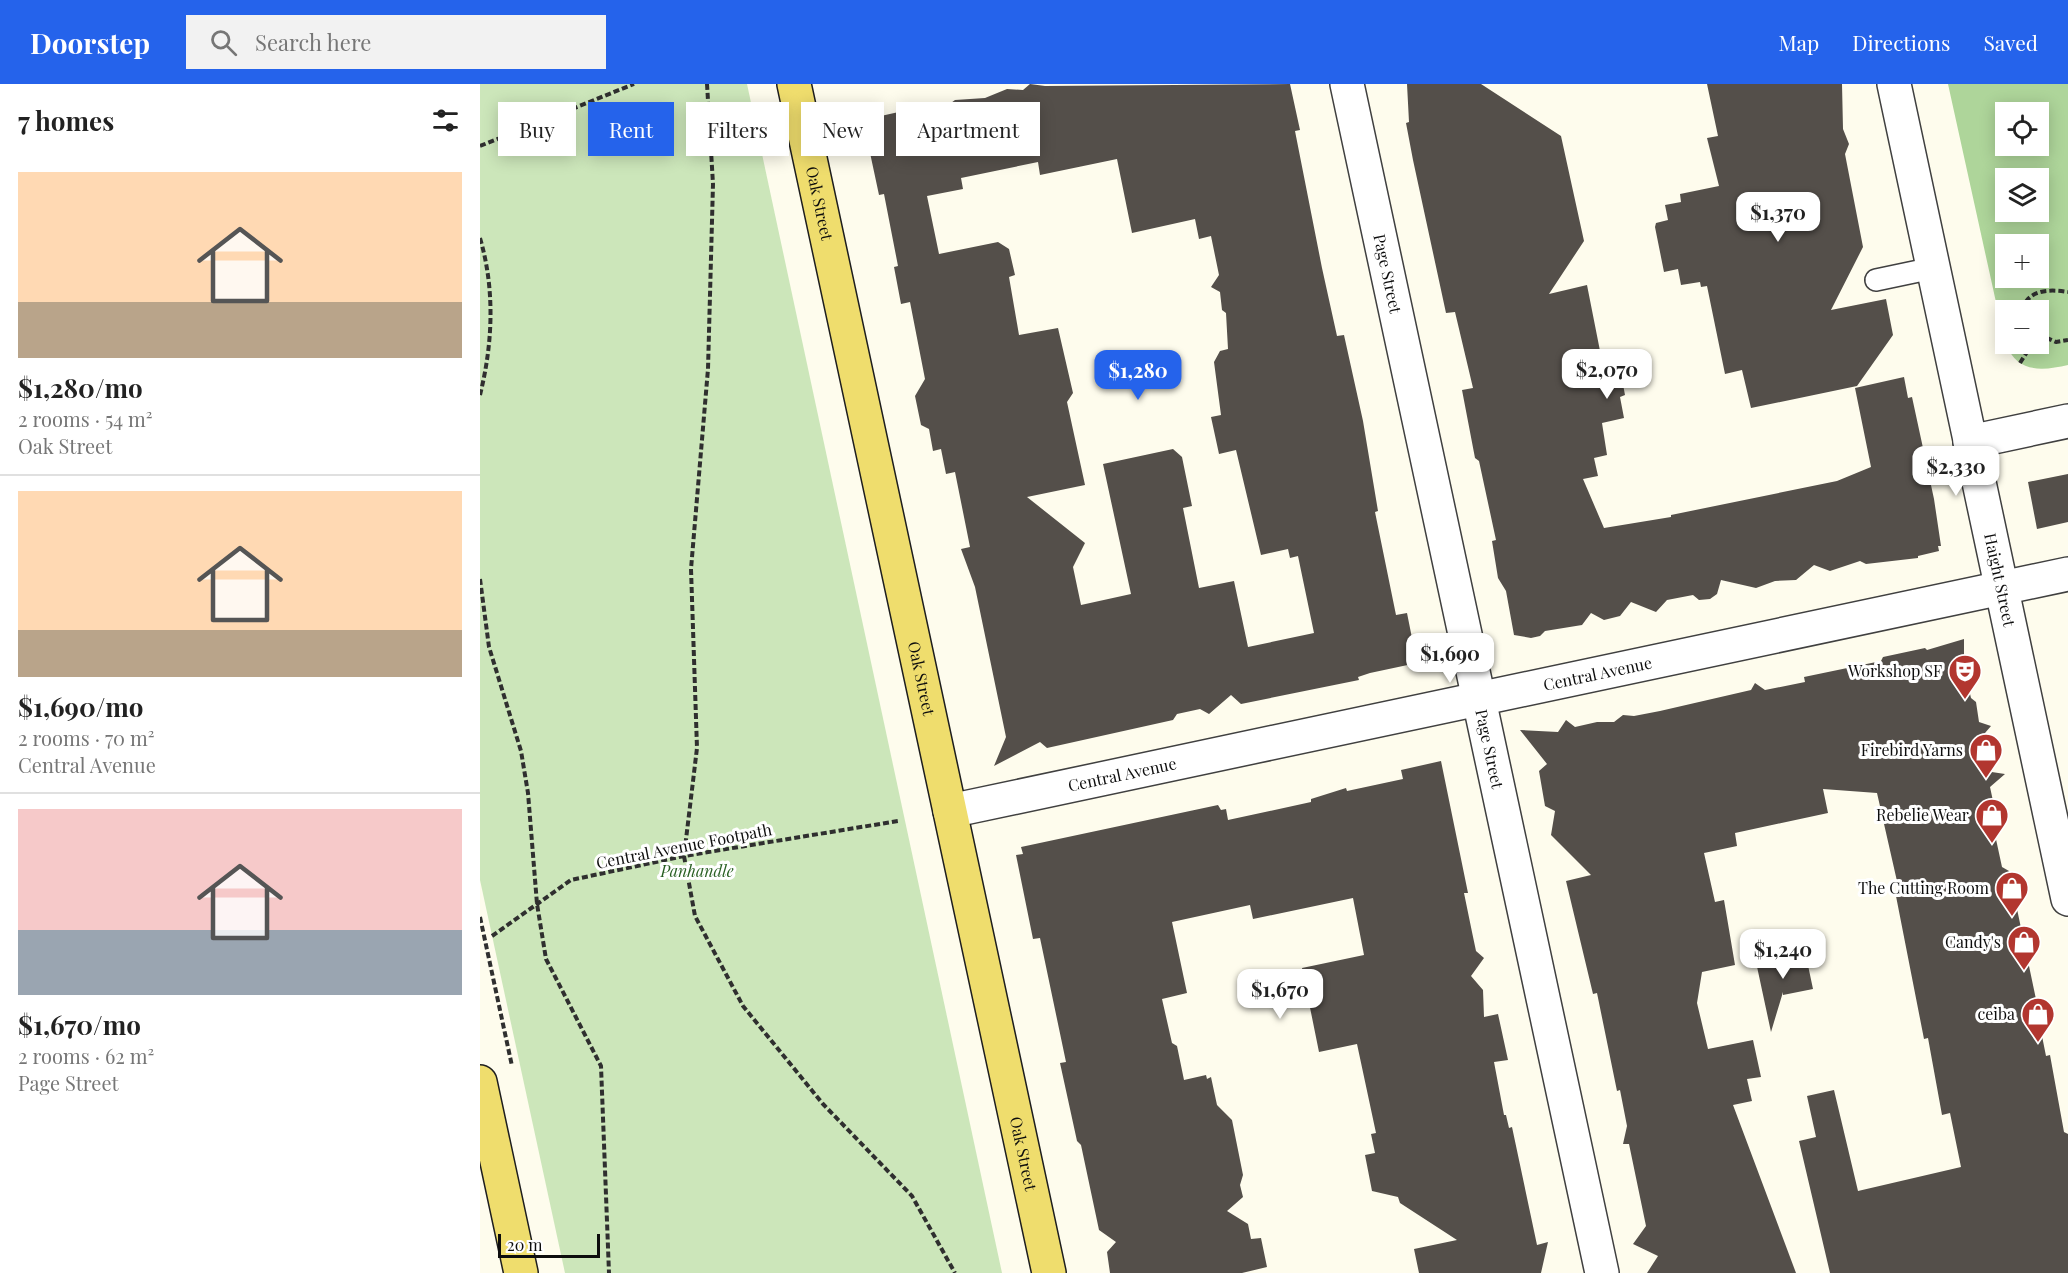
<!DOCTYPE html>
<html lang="en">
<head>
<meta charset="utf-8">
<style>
  body { margin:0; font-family:"Playfair Display",serif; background:#f2f2f2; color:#222; height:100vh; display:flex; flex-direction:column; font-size:22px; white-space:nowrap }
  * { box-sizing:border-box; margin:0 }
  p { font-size:20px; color:#767676 }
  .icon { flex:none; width:33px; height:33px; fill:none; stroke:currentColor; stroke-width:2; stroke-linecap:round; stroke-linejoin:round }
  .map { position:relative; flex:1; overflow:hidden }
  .sheet { display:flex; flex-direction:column; background:#fff; width:480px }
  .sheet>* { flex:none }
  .top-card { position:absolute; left:18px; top:18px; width:570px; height:54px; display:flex; gap:12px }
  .controls { position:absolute; left:1515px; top:18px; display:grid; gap:12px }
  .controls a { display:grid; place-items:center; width:54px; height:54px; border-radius:0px; background:#fff; box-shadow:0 3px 15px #0003; font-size:30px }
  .scale { position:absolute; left:18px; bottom:15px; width:102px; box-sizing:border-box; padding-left:6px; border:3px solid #0d0d0d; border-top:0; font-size:16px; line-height:21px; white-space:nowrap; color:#0d0d0d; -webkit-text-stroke:4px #fff; paint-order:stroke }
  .price { position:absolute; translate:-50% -51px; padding:0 14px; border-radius:12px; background:#fff; color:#222; font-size:20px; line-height:39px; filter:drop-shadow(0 2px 3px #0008) }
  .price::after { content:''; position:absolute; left:50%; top:36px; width:18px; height:14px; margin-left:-9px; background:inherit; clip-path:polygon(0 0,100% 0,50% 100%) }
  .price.current { background:#2563eb; color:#fff }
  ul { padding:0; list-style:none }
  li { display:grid; align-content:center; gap:12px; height:318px; padding:0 18px }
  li+li { border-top:2px solid #e0e0e0 }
  li span { display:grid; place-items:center; height:186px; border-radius:0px; color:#555 }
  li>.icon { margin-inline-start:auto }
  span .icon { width:108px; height:108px; fill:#fffc; stroke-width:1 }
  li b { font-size:26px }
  h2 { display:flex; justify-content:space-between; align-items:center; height:72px; padding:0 18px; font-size:26px }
  .tag { padding:0 21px; border-radius:0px; background:#fff; box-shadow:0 3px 15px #0003; font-size:21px; line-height:54px }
  .tag.current { background:#2563eb; color:#fff }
  header { display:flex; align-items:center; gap:36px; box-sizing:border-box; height:84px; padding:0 30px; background:#2563eb; color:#fff }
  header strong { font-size:28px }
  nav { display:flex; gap:33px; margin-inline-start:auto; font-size:21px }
  .search { width:420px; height:54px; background:#f2f2f2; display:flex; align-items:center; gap:15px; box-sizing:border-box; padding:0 21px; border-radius:0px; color:#767676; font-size:22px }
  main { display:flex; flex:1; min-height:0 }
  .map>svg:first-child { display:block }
  .green { fill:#cce6ba }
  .forest { fill:#aed59a; fill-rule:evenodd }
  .building { fill:#544f4a; fill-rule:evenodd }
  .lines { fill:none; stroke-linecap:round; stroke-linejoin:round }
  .service-casing { stroke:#404040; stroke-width:24 }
  .minor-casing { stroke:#404040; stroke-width:36 }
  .tertiary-casing { stroke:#404040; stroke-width:36 }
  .primary-casing { stroke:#1e1e1e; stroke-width:36 }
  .path { stroke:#2f2f2f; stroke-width:4; stroke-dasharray:6 3; stroke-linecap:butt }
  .service { stroke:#fff; stroke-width:21 }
  .minor { stroke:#fff; stroke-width:33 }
  .tertiary { stroke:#fff; stroke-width:33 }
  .primary { stroke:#efdd6d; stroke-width:33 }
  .labels { text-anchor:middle; stroke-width:6; stroke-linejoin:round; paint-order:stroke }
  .street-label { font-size:16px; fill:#0d0d0d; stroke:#fff }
  .poi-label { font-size:16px; fill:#0d0d0d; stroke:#fff; text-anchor:end }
  .park-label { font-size:16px; font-style:italic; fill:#285f22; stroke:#fff }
</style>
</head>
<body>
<header>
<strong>Doorstep</strong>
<div class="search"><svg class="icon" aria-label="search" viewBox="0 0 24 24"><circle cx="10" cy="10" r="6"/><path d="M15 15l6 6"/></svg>Search here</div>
<nav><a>Map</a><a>Directions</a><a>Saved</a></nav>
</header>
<main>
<section class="sheet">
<h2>7 homes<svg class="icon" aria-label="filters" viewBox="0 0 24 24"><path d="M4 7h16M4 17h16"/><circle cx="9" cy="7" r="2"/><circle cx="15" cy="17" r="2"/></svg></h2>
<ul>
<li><span style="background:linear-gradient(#ffd9b3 70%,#b9a48a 0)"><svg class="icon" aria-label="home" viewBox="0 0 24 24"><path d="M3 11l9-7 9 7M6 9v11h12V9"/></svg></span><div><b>$1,280/mo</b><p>2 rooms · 54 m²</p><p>Oak Street</p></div></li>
<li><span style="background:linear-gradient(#ffd9b3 75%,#b9a48a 0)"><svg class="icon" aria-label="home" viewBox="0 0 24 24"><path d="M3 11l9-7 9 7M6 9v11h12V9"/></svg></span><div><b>$1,690/mo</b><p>2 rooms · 70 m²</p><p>Central Avenue</p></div></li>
<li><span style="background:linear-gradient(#f6c9c9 65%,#9aa5b1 0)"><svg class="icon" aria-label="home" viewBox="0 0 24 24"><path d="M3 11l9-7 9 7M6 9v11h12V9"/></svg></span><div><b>$1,670/mo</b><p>2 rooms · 62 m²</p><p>Page Street</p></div></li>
</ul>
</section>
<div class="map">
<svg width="1588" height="1189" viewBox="0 0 1588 1189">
  <rect width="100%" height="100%" fill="#fefced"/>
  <path class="green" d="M 0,0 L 267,0 L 522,1189 L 85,1189 L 0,796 Z"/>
  <path class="forest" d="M 1468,0 L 1588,0 L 1588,281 C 1562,287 1537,289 1526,260 L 1558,260 L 1558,226 L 1526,226 L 1525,259 ZM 1526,28 L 1558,28 L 1558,62 L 1526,62 ZM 1526,94 L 1558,94 L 1558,128 L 1526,128 ZM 1526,160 L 1558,160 L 1558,194 L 1526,194 Z"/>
  <path class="building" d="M 550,0 L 565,2 L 810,0 L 820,46 L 815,47 L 842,184 L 857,252 L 864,251 L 883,337 L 898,427 L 895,428 L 916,531 L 927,529 L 937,579 L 890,589 L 878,593 L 879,596 L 761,620 L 751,611 L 729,630 L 720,625 L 697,630 L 693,636 L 567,664 L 560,658 L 514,682 L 526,653 L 495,503 L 481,465 L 490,463 L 475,388 L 466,390 L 461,365 L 453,367 L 449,345 L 441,341 L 435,312 L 445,295 L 430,218 L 421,220 L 414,183 L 418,182 L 404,110 L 399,111 L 383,36 L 450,21 L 460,27 L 475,16 L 505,14 L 527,5 L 543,6 ZM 637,75 L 652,149 L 715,135 L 719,155 L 731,152 L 739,191 L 731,203 L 740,208 L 742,226 L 746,229 L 748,265 L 740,267 L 734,278 L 741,331 L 731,333 L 739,370 L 756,366 L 781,471 L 808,465 L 810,474 L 818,472 L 834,549 L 768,563 L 754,497 L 719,504 L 703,424 L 712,422 L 702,373 L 693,365 L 623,380 L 651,510 L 601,521 L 593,483 L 605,459 L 547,413 L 605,401 L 587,318 L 593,309 L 578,244 L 539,251 L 529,193 L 535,191 L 529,165 L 518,158 L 459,170 L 447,112 L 483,105 L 481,94 L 558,78 L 560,91 Z
    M 927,0 L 1001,0 L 1081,52 L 1104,157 L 1069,210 L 1107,201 L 1122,277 L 1138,274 L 1145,311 L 1140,313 L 1144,334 L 1122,339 L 1127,371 L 1114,374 L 1118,392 L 1103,395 L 1124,444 L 1191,433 L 1191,431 L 1357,397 L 1391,383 L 1375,304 L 1424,293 L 1428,314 L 1432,313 L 1454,415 L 1461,462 L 1458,462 L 1459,467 L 1438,472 L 1438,474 L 1386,480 L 1380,477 L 1350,487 L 1334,481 L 1316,496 L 1295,497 L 1276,504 L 1241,496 L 1237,510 L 1230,515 L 1219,516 L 1213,511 L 1187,516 L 1176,528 L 1151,518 L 1140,532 L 1124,536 L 1111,529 L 1102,541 L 1065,547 L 1060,552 L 1051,554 L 1034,551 L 1026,507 L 1018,494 L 1012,457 L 1016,456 L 999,377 L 995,374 L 982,306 L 993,304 L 975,228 L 966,229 L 933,76 L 926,39 L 929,38 Z
    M 1227,0 L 1362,0 L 1363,45 L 1369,60 L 1365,70 L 1383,163 L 1351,226 L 1406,215 L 1413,251 L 1377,302 L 1271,324 L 1262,286 L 1245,290 L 1227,202 L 1221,203 L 1220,198 L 1201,201 L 1198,185 L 1184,188 L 1175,143 L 1176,139 L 1188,136 L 1185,121 L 1201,118 L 1200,110 L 1239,102 L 1227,54 L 1238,52 Z
    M 1588,390 L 1588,438 L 1557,445 L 1548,398 Z
    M 1484,555 L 1484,584 L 1491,614 L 1496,618 L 1499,638 L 1511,642 L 1499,656 L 1505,687 L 1525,690 L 1510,703 L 1516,731 L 1517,742 L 1514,746 L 1522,783 L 1529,787 L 1557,920 L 1563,924 L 1558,932 L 1566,972 L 1570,971 L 1584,1048 L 1588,1050 L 1588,1189 L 1350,1189 L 1319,1057 L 1336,1053 L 1327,1012 L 1354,1006 L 1378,1107 L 1481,1083 L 1470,1029 L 1462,1031 L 1448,954 L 1444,955 L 1415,807 L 1419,806 L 1397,709 L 1343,705 L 1348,729 L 1255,749 L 1257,762 L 1224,769 L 1235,818 L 1244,816 L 1255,881 L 1222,888 L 1217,919 L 1228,965 L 1273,956 L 1281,993 L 1267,995 L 1272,1017 L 1253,1021 L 1316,1189 L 1167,1189 L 1178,1172 L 1153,1160 L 1166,1142 L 1149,1060 L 1143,1060 L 1147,1042 L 1140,1006 L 1137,1007 L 1117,909 L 1113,910 L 1086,797 L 1111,791 L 1071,751 L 1075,727 L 1065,722 L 1059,687 L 1067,680 L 1040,646 L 1078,648 L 1086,636 L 1095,643 L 1117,638 L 1134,638 L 1143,631 L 1154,632 L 1180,627 L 1271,606 L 1275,599 L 1285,606 L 1325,598 L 1324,593 L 1401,577 L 1403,573 L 1445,564 L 1447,566 Z
    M 961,677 L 988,809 L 984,809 L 992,848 L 996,867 L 1004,874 L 991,892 L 1003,906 L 1004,933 L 1018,930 L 1028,976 L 1014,978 L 1024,1031 L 1026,1031 L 1029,1044 L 1032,1043 L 1057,1161 L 1068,1158 L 1061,1189 L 939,1189 L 934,1165 L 977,1156 L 920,1119 L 918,1113 L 892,1107 L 885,1071 L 895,1069 L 891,1050 L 896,1049 L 877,960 L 839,968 L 822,884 L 884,871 L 873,814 L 773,835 L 770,821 L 692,838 L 707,909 L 682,915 L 692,959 L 697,962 L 704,996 L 726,991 L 727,995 L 731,993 L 737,1021 L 752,1036 L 763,1091 L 760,1101 L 763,1113 L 747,1127 L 768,1140 L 771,1155 L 781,1154 L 787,1183 L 762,1189 L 630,1189 L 627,1168 L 636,1158 L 619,1146 L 601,1061 L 597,1057 L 580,979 L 586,978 L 560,854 L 553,855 L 536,771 L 543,770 L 541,763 L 738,721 L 741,726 L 746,725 L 748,736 L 831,718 L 831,715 L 866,704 L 867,707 L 923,695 L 921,686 Z
    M 1325,867 L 1333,905 L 1303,911 L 1303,908 L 1291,948 L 1276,878 Z"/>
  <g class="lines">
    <defs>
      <path id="service" d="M 1396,196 L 1453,184"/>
      <g id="minor">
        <path id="s1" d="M 867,0 L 1122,1189"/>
        <path d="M 1490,358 L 1588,337"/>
        <path id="s2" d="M 470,727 L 1588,490"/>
      </g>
      <g id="tertiary">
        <path id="s3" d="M 1414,0 L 1588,815"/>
      </g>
      <g id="primary">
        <path id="s4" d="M 314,0 L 569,1189"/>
        <path d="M 0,998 L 41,1189"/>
      </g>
    </defs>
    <use href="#service" class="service-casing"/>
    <use href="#minor" class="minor-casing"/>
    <use href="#tertiary" class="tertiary-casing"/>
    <use href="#primary" class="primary-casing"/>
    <path class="path" d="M 227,0 L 233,100 L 228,285 L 211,485 L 217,664 L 204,772 L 215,832 L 263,922 L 343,1020 L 432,1112 L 475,1189
      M 0,62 L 154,0
      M 0,154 C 15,205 13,259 0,311
      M 1542,226 C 1548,205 1570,205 1588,208
      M 1558,250 L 1576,258 L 1588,256
      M 1540,279 L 1552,260
      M 0,495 L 9,563 L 41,667 L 48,709 L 57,820 L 66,875 L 121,982 L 129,1189
      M 0,833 L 32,982
      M 12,852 L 91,796 L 204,772 L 418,737"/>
    <use href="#service" class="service"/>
    <use href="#minor" class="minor"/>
    <use href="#tertiary" class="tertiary"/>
    <use href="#primary" class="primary"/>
  </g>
  <defs>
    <symbol id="theatre-pin" viewBox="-11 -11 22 30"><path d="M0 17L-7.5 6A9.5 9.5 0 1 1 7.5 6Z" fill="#b2362f" stroke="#fff"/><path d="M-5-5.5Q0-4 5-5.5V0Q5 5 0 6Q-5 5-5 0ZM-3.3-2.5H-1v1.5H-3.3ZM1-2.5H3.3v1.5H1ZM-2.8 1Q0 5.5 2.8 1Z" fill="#fff"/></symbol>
    <symbol id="shop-pin" viewBox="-11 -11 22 30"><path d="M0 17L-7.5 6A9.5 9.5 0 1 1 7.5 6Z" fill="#b2362f" stroke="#fff"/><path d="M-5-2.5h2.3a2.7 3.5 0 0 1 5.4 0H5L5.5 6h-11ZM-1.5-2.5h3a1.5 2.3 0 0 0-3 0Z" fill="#fff"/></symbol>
  </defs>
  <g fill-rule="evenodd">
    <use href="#theatre-pin" x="1466" y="568" width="38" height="52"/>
    <use href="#shop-pin" x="1487" y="647" width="38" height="52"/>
    <use href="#shop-pin" x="1493" y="712" width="38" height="52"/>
    <use href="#shop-pin" x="1513" y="785" width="38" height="52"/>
    <use href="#shop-pin" x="1525" y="839" width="38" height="52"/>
    <use href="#shop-pin" x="1539" y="911" width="38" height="52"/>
  </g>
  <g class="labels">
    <g class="street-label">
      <text dy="6" stroke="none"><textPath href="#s4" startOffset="122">Oak Street</textPath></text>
      <text dy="6" stroke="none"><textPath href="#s1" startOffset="194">Page Street</textPath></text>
      <text dy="6" stroke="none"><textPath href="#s3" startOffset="507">Haight Street</textPath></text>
      <text dy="6" stroke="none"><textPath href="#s2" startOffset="662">Central Avenue</textPath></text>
      <text dy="6" stroke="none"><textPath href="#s4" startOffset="608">Oak Street</textPath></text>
      <text dy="6" stroke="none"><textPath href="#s1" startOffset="680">Page Street</textPath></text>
      <text dy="6" stroke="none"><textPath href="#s2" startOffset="176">Central Avenue</textPath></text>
      <text transform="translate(204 762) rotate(-11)" y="6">Central Avenue Footpath</text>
      <text dy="6" stroke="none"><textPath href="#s4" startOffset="1094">Oak Street</textPath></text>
    </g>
    <g class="poi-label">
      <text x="1462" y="593">Workshop SF</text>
      <text x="1483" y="672">Firebird Yarns</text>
      <text x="1489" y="737">Rebelie Wear</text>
      <text x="1509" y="810">The Cutting Room</text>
      <text x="1521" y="864">Candy's</text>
      <text x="1535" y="936">ceiba</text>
    </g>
    <g class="park-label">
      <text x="217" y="793">Panhandle</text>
    </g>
  </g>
</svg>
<div class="controls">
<a><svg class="icon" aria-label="locate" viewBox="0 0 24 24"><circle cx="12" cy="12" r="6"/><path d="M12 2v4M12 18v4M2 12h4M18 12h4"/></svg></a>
<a><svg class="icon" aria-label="layers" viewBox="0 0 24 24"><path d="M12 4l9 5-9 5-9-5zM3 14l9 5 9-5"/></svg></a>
<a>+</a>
<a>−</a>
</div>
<div class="scale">20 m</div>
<b class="price" style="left:1298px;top:159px">$1,370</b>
<b class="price" style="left:1127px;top:316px">$2,070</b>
<b class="price current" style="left:658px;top:317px">$1,280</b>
<b class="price" style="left:1476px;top:413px">$2,330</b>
<b class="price" style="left:970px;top:600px">$1,690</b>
<b class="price" style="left:1303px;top:896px">$1,240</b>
<b class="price" style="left:800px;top:936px">$1,670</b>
<div class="top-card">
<a class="tag">Buy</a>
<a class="tag current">Rent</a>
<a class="tag">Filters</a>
<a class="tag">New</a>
<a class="tag">Apartment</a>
</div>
</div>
</main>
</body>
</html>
